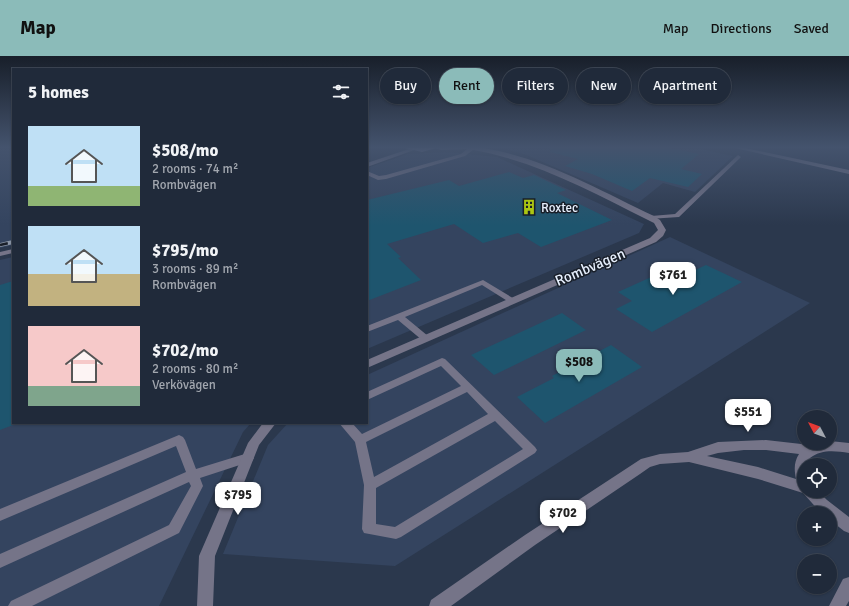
<!DOCTYPE html>
<html lang="en">
<head>
<meta charset="utf-8">
<style>
  body { margin:0; font-family:Signika,sans-serif; background:#2d3645; color:#f1f3f6; height:100vh; display:flex; flex-direction:column; font-size:15px; white-space:nowrap }
  * { box-sizing:border-box; margin:0 }
  p { font-size:13px; color:#a2a7af }
  .icon { flex:none; width:22px; height:22px; fill:none; stroke:currentColor; stroke-width:2; stroke-linecap:round; stroke-linejoin:round }
  .map { position:relative; flex:1; overflow:hidden }
  .side { position:absolute; left:12px; top:12px; width:356px; height:356px; display:flex; flex-direction:column; background:#202a3a; border-radius:0px; box-shadow:0 1px 3px #0004,0 0 0 1px #3d4654 }
  .side>* { flex:none }
  .guide { position:absolute; left:380px; top:12px; width:380px; height:36px; display:flex; gap:8px }
  .needle { width:26px; rotate:311deg }
  .controls { position:absolute; left:797px; top:354px; display:grid; gap:8px }
  .controls a { display:grid; place-items:center; width:40px; height:40px; border-radius:50%; background:#202a3a; box-shadow:0 1px 3px #0004,0 0 0 1px #3d4654; font-size:20px }
  .price { position:absolute; translate:-50% -34px; padding:0 9px; border-radius:8px; background:#fff; color:#222; font-size:13px; line-height:26px; filter:drop-shadow(0 1px 2px #0008) }
  .price::after { content:''; position:absolute; left:50%; top:24px; width:12px; height:9px; margin-left:-6px; background:inherit; clip-path:polygon(0 0,100% 0,50% 100%) }
  .price.current { background:#8bbbb9; color:#111 }
  ul { padding:0; list-style:none }
  li { display:flex; align-items:center; gap:12px; height:100px; padding:0 16px }
  li span { display:grid; place-items:center; flex:none; width:112px; height:80px; border-radius:0px; color:#555 }
  li>.icon { margin-inline-start:auto }
  span .icon { width:48px; height:48px; fill:#fffc; stroke-width:1 }
  li b { font-size:17px }
  h2 { display:flex; justify-content:space-between; align-items:center; height:48px; padding:0 16px; font-size:17px }
  .chip { padding:0 14px; border-radius:18px; background:#202a3a; box-shadow:0 1px 3px #0004,0 0 0 1px #3d4654; font-size:14px; line-height:36px }
  .chip.current { background:#8bbbb9; color:#111 }
  header { display:flex; align-items:center; gap:24px; box-sizing:border-box; height:56px; padding:0 20px; background:#8bbbb9; color:#111 }
  header strong { font-size:19px }
  nav { display:flex; gap:22px; margin-inline-start:auto; font-size:14px }
  .map>svg:first-child { display:block }
  .built { fill:#34445f }
  .building { fill:#1e556e }
  .lines { fill:none; stroke-linecap:round; stroke-linejoin:round }
  .lane { fill:#757488; fill-rule:evenodd }
  .street { fill:#757488; fill-rule:evenodd }
  .secondary { fill:#9795b6; fill-rule:evenodd }
  .rail-casing { stroke:#8b96a7; stroke-width:4 }
  .rail { stroke:#191f29; stroke-width:2.5; stroke-dasharray:8; stroke-linecap:butt }
  .labels { text-anchor:middle; stroke-width:3; stroke-linejoin:round; paint-order:stroke }
  .far-poi-label { font-size:13px; fill:#e7f0fd; stroke:#191f29; text-anchor:start }
  .street-label { font-size:15px; fill:#e7f0fd; stroke:#191f29 }
</style>
</head>
<body>
<header>
<strong>Map</strong>
<nav><a>Map</a><a>Directions</a><a>Saved</a></nav>
</header>
<div class="map">
<svg width="849" height="550" viewBox="0 0 849 550">
  <rect width="100%" height="100%" fill="#2b384d"/>
  <path class="built" d="M 0,92 L 13,92 L 13,189 L 0,192 Z
    M 501,92 L 695,92 L 733,100 L 695,136 L 663,127 L 638,147 L 524,98 Z
    M 446,96 L 497,101 L 644,168 L 639,177 L 367,293 L 367,112 L 408,98 Z
    M 670,181 L 810,247 L 395,510 L 223,498 L 268,389 L 288,367 L 367,367 L 367,319 Z
    M 13,201 L 13,367 L 251,367 L 243,376 L 159,550 L 0,550 L 0,204 Z"/>
  <path class="building" d="M 551,92 L 670,92 L 699,98 L 681,113 L 702,118 L 688,131 L 650,122 L 632,135 L 592,118 L 565,110 L 578,103 L 550,96 Z
    M 509,116 L 523,122 L 534,119 L 566,134 L 557,137 L 612,164 L 541,191 L 518,177 L 483,187 L 454,168 L 387,188 L 401,201 L 398,202 L 421,224 L 367,245 L 367,144 L 449,124 L 459,130 Z
    M 706,209 L 742,226 L 652,276 L 616,253 L 632,245 L 618,236 L 658,218 L 672,225 Z
    M 13,225 L 13,369 L 0,374 L 0,229 Z
    M 562,257 L 586,274 L 494,319 L 471,299 Z
    M 611,289 L 642,311 L 545,367 L 517,341 L 554,322 L 552,320 Z"/>
  <g class="lines">
    <path class="lane" d="M 738,99 L 741,101 L 740,102 L 679,161 L 649,163 L 649,161 L 651,160 L 675,158 Z
      M 483,224 L 516,244 L 515,246 L 509,246 L 482,229 L 405,261 L 428,280 L 430,282 L 428,284 L 422,284 L 398,264 L 367,276 L 367,270 Z
      M 442,302 L 445,303 L 535,391 L 537,394 L 535,397 L 401,481 L 396,483 L 364,477 L 362,473 L 364,429 L 355,386 L 339,367 L 352,367 L 362,378 L 461,330 L 441,310 L 367,344 L 367,336 ZM 467,336 L 488,358 L 374,421 L 366,386 ZM 495,365 L 523,393 L 395,471 L 376,468 L 376,432 Z
      M 179,379 L 183,381 L 185,384 L 196,413 L 248,397 L 252,399 L 254,402 L 252,405 L 200,422 L 203,430 L 179,477 L 32,550 L 8,550 L 11,545 L 169,469 L 191,430 L 189,426 L 0,512 L 0,498 L 186,416 L 176,390 L 0,465 L 0,453 Z"/>
    <path class="street" d="M 412,92 L 417,93 L 367,111 L 367,107 Z
      M 434,92 C 450,91 468,90 483,92 C 542,101 601,135 654,160 L 660,164 L 666,174 L 663,180 L 656,186 L 367,312 L 367,304 L 650,182 L 658,174 L 654,167 L 648,164 C 592,136 536,105 473,94 L 465,100 L 386,123 L 378,124 L 367,119 L 367,115 L 379,120 L 386,119 L 461,98 L 467,93 L 442,94 Z
      M 735,92 L 745,92 L 849,114 L 849,118 Z
      M 13,193 L 13,197 L 0,200 L 0,196 Z
      M 263,367 L 276,367 L 259,389 L 215,500 L 213,550 L 197,550 L 199,500 L 248,387 Z
      M 766,384 L 810,389 L 816,387 L 830,387 L 830,385 L 849,387 L 849,397 C 835,395 822,393 810,402 L 808,409 L 804,409 L 804,435 L 818,435 L 827,444 L 849,461 L 849,477 L 844,475 L 830,464 L 830,457 L 821,457 L 803,437 L 758,423 L 689,406 L 660,408 L 650,411 L 640,418 L 535,489 L 451,550 L 429,550 L 431,544 L 525,479 L 641,403 L 660,398 L 688,396 L 718,386 ZM 744,394 L 766,394 L 799,398 C 794,406 794,413 796,423 L 758,411 L 707,400 L 718,397 Z
      M 849,521 L 849,545 L 846,550 L 829,550 L 843,523 Z"/>
    <path class="secondary" d="M 405,92 L 436,92 L 422,96 Z"/>
    <defs>
      <path id="rail" d="M 0,189 L 13,186"/>
    </defs>
    <use href="#rail" class="rail-casing"/>
    <use href="#rail" class="rail"/>
  </g>
  <linearGradient id="sky" x2="0" y2="1"><stop stop-color="#181f2a"/><stop offset="0.54" stop-color="#44536d"/><stop offset="1" stop-color="#44536d" stop-opacity="0"/></linearGradient>
  <rect width="849" height="169" fill="url(#sky)"/>
  <defs>
    <symbol id="building-bare" viewBox="-9 -9 18 18"><path d="M-4-6H4V6H1V3H-1V6H-4ZM-2.5-4.3h1.7v1.8h-1.7ZM.8-4.3h1.7v1.8H.8ZM-2.5-1h1.7V.8h-1.7ZM.8-1h1.7V.8H.8Z" fill="#acc613" stroke="#191f29" stroke-width="2.5" paint-order="stroke"/></symbol>
  </defs>
  <g fill-rule="evenodd">
    <use href="#building-bare" x="518" y="140" width="22" height="22"/>
  </g>
  <g class="labels">
    <g class="far-poi-label">
      <text x="541" y="156">Roxtec</text>
    </g>
    <g class="street-label">
      <text transform="translate(590 211) rotate(-23)" y="5">Rombvägen</text>
    </g>
  </g>
</svg>
<div class="controls">
<a><svg class="needle" viewBox="-14 -14 28 28"><path d="M0-13l5 13h-10z" fill="#e53935"/><path d="M0 13l5-13h-10z" fill="#a2a7af"/></svg></a>
<a><svg class="icon" aria-label="locate" viewBox="0 0 24 24"><circle cx="12" cy="12" r="6"/><path d="M12 2v4M12 18v4M2 12h4M18 12h4"/></svg></a>
<a>+</a>
<a>−</a>
</div>
<b class="price" style="left:673px;top:240px">$761</b>
<b class="price current" style="left:579px;top:327px">$508</b>
<b class="price" style="left:748px;top:377px">$551</b>
<b class="price" style="left:238px;top:460px">$795</b>
<b class="price" style="left:563px;top:478px">$702</b>
<div class="guide">
<a class="chip">Buy</a>
<a class="chip current">Rent</a>
<a class="chip">Filters</a>
<a class="chip">New</a>
<a class="chip">Apartment</a>
</div>
<section class="side">
<h2>5 homes<svg class="icon" aria-label="filters" viewBox="0 0 24 24"><path d="M4 7h16M4 17h16"/><circle cx="9" cy="7" r="2"/><circle cx="15" cy="17" r="2"/></svg></h2>
<ul>
<li><span style="background:linear-gradient(#bfe0f5 75%,#8fb573 0)"><svg class="icon" aria-label="home" viewBox="0 0 24 24"><path d="M3 11l9-7 9 7M6 9v11h12V9"/></svg></span><div><b>$508/mo</b><p>2 rooms · 74 m²</p><p>Rombvägen</p></div></li>
<li><span style="background:linear-gradient(#bfe0f5 60%,#c2b280 0)"><svg class="icon" aria-label="home" viewBox="0 0 24 24"><path d="M3 11l9-7 9 7M6 9v11h12V9"/></svg></span><div><b>$795/mo</b><p>3 rooms · 89 m²</p><p>Rombvägen</p></div></li>
<li><span style="background:linear-gradient(#f6c9c9 75%,#7fa58c 0)"><svg class="icon" aria-label="home" viewBox="0 0 24 24"><path d="M3 11l9-7 9 7M6 9v11h12V9"/></svg></span><div><b>$702/mo</b><p>2 rooms · 80 m²</p><p>Verkövägen</p></div></li>
</ul>
</section>
</div>
</body>
</html>
